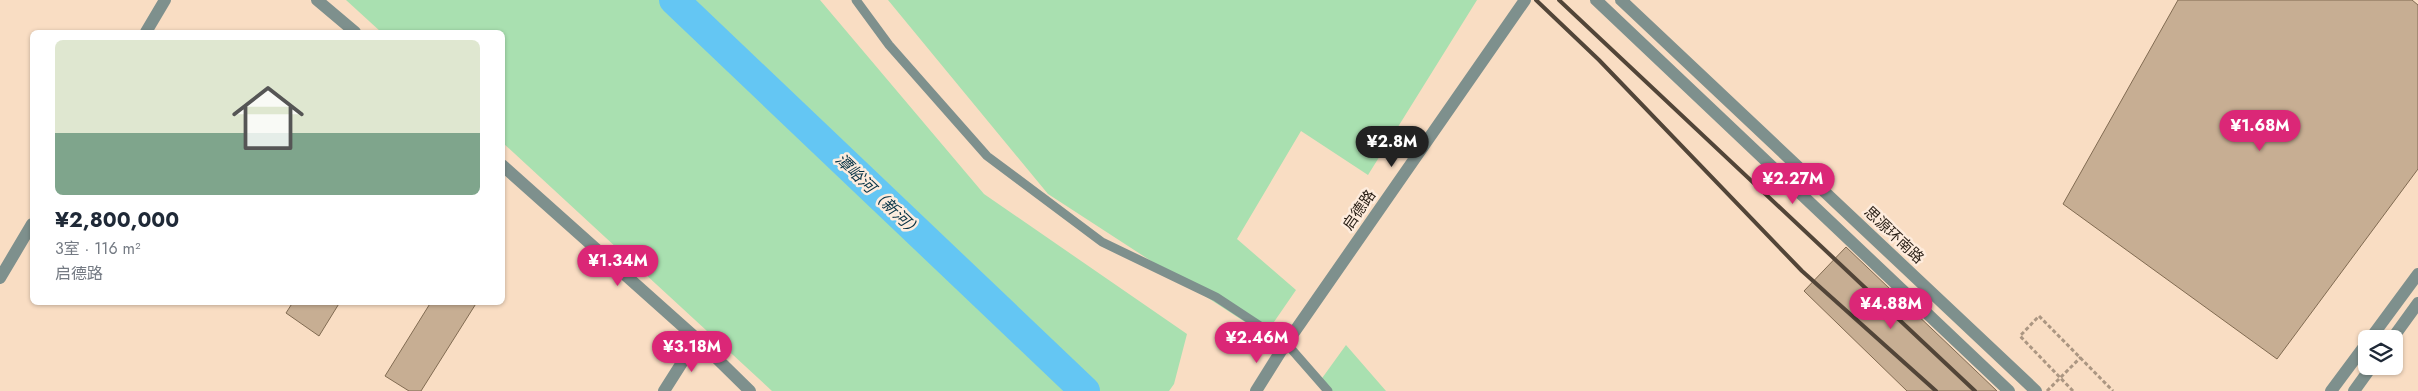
<!DOCTYPE html>
<html lang="zh">
<head>
<meta charset="utf-8">
<style>
  body { margin:0; font-family:Jost,"Noto Sans SC",sans-serif; background:#f2f2f3; color:#1f2937; height:100vh; display:flex; flex-direction:column; font-size:19px; white-space:nowrap }
  * { box-sizing:border-box; margin:0 }
  p { font-size:16px; color:#747a83 }
  .icon { flex:none; width:28px; height:28px; fill:none; stroke:currentColor; stroke-width:2; stroke-linecap:round; stroke-linejoin:round }
  .map { position:relative; flex:1; overflow:hidden }
  .panel { position:absolute; left:30px; top:30px; width:475px; height:275px; display:flex; flex-direction:column; background:#fff; border-radius:8px; box-shadow:0 1px 4px #0004 }
  .panel>* { flex:none }
  .tools { position:absolute; left:2358px; top:330px; display:grid; gap:10px }
  .tools a { display:grid; place-items:center; width:45px; height:45px; border-radius:8px; background:#fff; box-shadow:0 1px 4px #0004; font-size:25px }
  .price { position:absolute; translate:-50% -42px; padding:0 11px; border-radius:18px; background:#db2777; color:#fff; font-size:16px; line-height:32px; filter:drop-shadow(0 1px 2px #0008) }
  .price::after { content:''; position:absolute; left:50%; top:30px; width:15px; height:11px; margin-left:-8px; background:inherit; clip-path:polygon(0 0,100% 0,50% 100%) }
  .price.current { background:#222; color:#fff }
  ul { padding:0; list-style:none }
  li { display:grid; align-content:center; gap:10px; height:265px; padding:0 25px }
  li+li { border-top:1px solid #e0e1e3 }
  li span { display:grid; place-items:center; height:155px; border-radius:8px; color:#555 }
  li>.icon { margin-inline-start:auto }
  span .icon { width:90px; height:90px; fill:#fffc; stroke-width:1 }
  li b { font-size:21px }
  .map>svg:first-child { display:block }
  .green { fill:#a9e0b0 }
  .lines { fill:none; stroke-linecap:round; stroke-linejoin:round }
  .river { stroke:#64c6f3; stroke-width:30 }
  .building { fill:#c7ae93; stroke:#816b52 }
  .path { stroke:#ab9682; stroke-width:3; stroke-dasharray:4 2.5; stroke-linecap:butt }
  .service { stroke:#7e908d; stroke-width:9 }
  .tertiary { stroke:#7e908d; stroke-width:12 }
  .rail { stroke:#524538; stroke-width:4 }
  .path-bridge { stroke:#ab9682; stroke-width:3; stroke-dasharray:4 2.5; stroke-linecap:butt }
  .labels { text-anchor:middle; stroke-width:5; stroke-linejoin:round; paint-order:stroke }
  .street-label { font-size:15px; fill:#271d14; stroke:#feecdd }
  .water-label { font-size:16px; font-style:italic; fill:#053245; stroke:#feecdd }
</style>
</head>
<body>
<div class="map">
<svg width="2418" height="391" viewBox="0 0 2418 391">
  <rect width="100%" height="100%" fill="#f9ddc3"/>
  <path class="green" d="M 346,0 L 820,0 L 984,194 L 1187,334 L 1174,384 L 1169,391 L 772,391 L 503,143 L 502,32 L 381,32 Z
    M 888,0 L 1477,0 L 1368,175 L 1301,131 L 1237,239 L 1296,290 L 1265,335 L 1048,194 Z
    M 1346,345 L 1386,391 L 1330,391 L 1320,381 Z"/>
  <g class="lines">
    <path class="river" d="M 674,0 L 1085,391"/>
  </g>
  <path class="building" d="M 2178,0 L 2412,0 L 2418,5 L 2418,169 L 2277,359 L 2063,204 Z
    M 1846,247 L 1997,391 L 1907,391 L 1804,291 Z
    M 293,302 L 340,302 L 319,336 L 286,313 Z
    M 431,302 L 477,302 L 421,391 L 409,391 L 385,376 Z"/>
  <g class="lines">
    <path class="path" d="M 2073,391 L 2020,336 L 2039,316 L 2113,391"/>
    <path class="service" d="M 856,0 L 889,45 L 987,156 L 1102,242 L 1216,297 L 1286,343 L 1328,391"/>
    <path class="tertiary" d="M 317,0 L 355,32
      M 1596,0 L 2009,391
      M 1621,0 L 2036,391
      M 146,32 L 165,0
      M 502,165 L 697,339 L 750,391
      M 0,278 L 32,224
      M 2370,339 L 2418,274
      M 2392,339 L 2418,303
      M 664,391 L 697,339
      M 1256,391 L 1281,351 L 1525,0
      M 2331,391 L 2366,344
      M 2354,391 L 2372,366"/>
    <path class="rail" d="M 1536,0 L 1599,60 L 1802,271 L 1936,391
      M 1559,0 L 1975,391"/>
    <path class="path-bridge" d="M 2047,391 L 2081,357"/>
  </g>
  <g class="labels">
    <g class="street-label">
      <text transform="translate(1359 210) rotate(-55)" y="5">启德路</text>
      <text transform="translate(1894 235) rotate(43)" y="5">思源环南路</text>
    </g>
    <g class="water-label">
      <text transform="translate(879 195) rotate(44)" y="6">潭峪河（新河）</text>
    </g>
  </g>
</svg>
<div class="tools">
<a><svg class="icon" aria-label="layers" viewBox="0 0 24 24"><path d="M12 4l9 5-9 5-9-5zM3 14l9 5 9-5"/></svg></a>
</div>
<b class="price" style="left:2260px;top:152px">¥1.68M</b>
<b class="price current" style="left:1392px;top:168px">¥2.8M</b>
<b class="price" style="left:1793px;top:205px">¥2.27M</b>
<b class="price" style="left:618px;top:287px">¥1.34M</b>
<b class="price" style="left:1891px;top:330px">¥4.88M</b>
<b class="price" style="left:1257px;top:364px">¥2.46M</b>
<b class="price" style="left:692px;top:373px">¥3.18M</b>
<section class="panel">
<ul>
<li><span style="background:linear-gradient(#dfe7d0 60%,#7fa58c 0)"><svg class="icon" aria-label="home" viewBox="0 0 24 24"><path d="M3 11l9-7 9 7M6 9v11h12V9"/></svg></span><div><b>¥2,800,000</b><p>3室 · 116 m²</p><p>启德路</p></div></li>
</ul>
</section>
</div>
</body>
</html>
